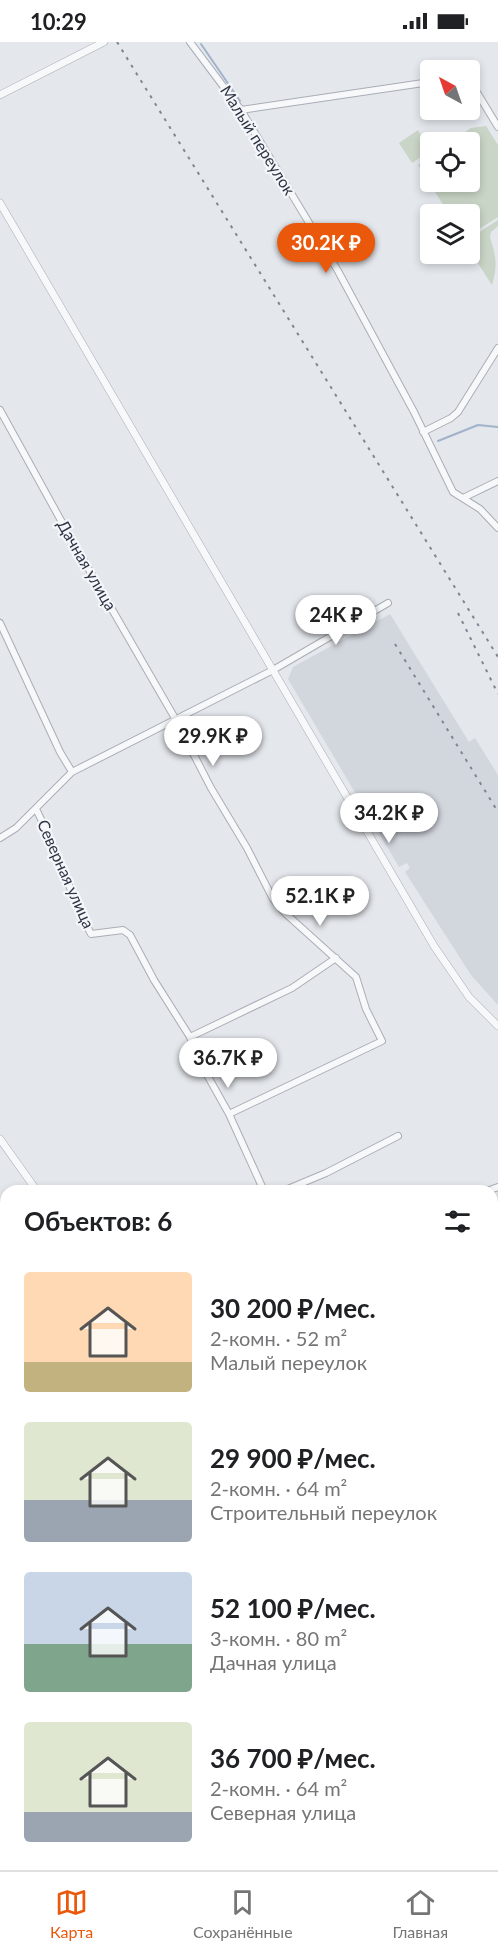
<!DOCTYPE html>
<html lang="ru">
<head>
<meta charset="utf-8">
<style>
  body { margin:0; font-family:Lato,sans-serif; background:#f2f2f2; color:#202124; height:100vh; display:flex; flex-direction:column; font-size:22px; white-space:nowrap }
  * { box-sizing:border-box; margin:0 }
  p { font-size:20px; color:#757577 }
  .icon { flex:none; width:33px; height:33px; fill:none; stroke:currentColor; stroke-width:2; stroke-linecap:round; stroke-linejoin:round }
  .map { position:relative; flex:1; overflow:hidden }
  .panel { position:absolute; left:0px; top:1143px; width:498px; height:686px; display:flex; flex-direction:column; background:#fff; border-radius:18px 18px 0 0; box-shadow:0 3px 9px #0003 }
  .panel>* { flex:none }
  .needle { width:39px; rotate:320deg }
  .buttons { position:absolute; left:420px; top:18px; display:grid; gap:12px }
  .buttons a { display:grid; place-items:center; width:60px; height:60px; border-radius:6px; background:#fff; box-shadow:0 3px 9px #0003; font-size:30px }
  .price { position:absolute; translate:-50% -51px; padding:0 14px; border-radius:21px; background:#fff; color:#222; font-size:20px; line-height:39px; filter:drop-shadow(0 2px 3px #0008) }
  .price::after { content:''; position:absolute; left:50%; top:36px; width:18px; height:14px; margin-left:-9px; background:inherit; clip-path:polygon(0 0,100% 0,50% 100%) }
  .price.active { background:#ea580c; color:#fff }
  ul { padding:0; list-style:none }
  li { display:flex; align-items:center; gap:18px; height:150px; padding:0 24px }
  li span { display:grid; place-items:center; flex:none; width:168px; height:120px; border-radius:6px; color:#555 }
  li>.icon { margin-inline-start:auto }
  span .icon { width:72px; height:72px; fill:#fffc; stroke-width:1 }
  li b { font-size:26px }
  h2 { display:flex; justify-content:space-between; align-items:center; height:72px; padding:0 24px; font-size:26px }
  .status { display:flex; justify-content:space-between; align-items:center; height:42px; padding:0 30px; background:#fff; direction:ltr }
  .status svg { height:16px; fill:currentColor }
  .menu { display:flex; justify-content:space-around; align-items:center; height:84px; border-top:2px solid #e0e0e0; background:#fff; font-size:16px; color:#757577 }
  .menu a { display:grid; justify-items:center; gap:3px }
  .menu .active { color:#ea580c }
  .map>svg:first-child { display:block }
  .built { fill:#d2d6dd }
  .green { fill:#c9d5c6 }
  .lines { fill:none; stroke-linecap:round; stroke-linejoin:round }
  .stream { stroke:#a1b3ca; stroke-width:2 }
  .minor-casing { stroke:#a9aeb6; stroke-width:8 }
  .tertiary-casing { stroke:#a9aeb6; stroke-width:8 }
  .minor { stroke:#f7f8fa; stroke-width:6 }
  .tertiary { stroke:#f7f8fa; stroke-width:7 }
  .rail { stroke:#7e8695; stroke-width:2; stroke-dasharray:3 6; stroke-linecap:butt }
  .labels { text-anchor:middle; stroke-width:4.5; stroke-linejoin:round; paint-order:stroke }
  .street-label { font-size:16px; fill:#2c3444; stroke:#f4f6f9 }
</style>
</head>
<body>
<div class="status"><b>10:29</b><svg viewBox="0 0 49 12"><path d="M0 12V9h3v3zM5 12V6h3v6zM10 12V3h3v9zM15 12V0h3v12zM26 1h20v11H26zM47 4h2v5h-2z"/></svg></div>
<div class="map">
<svg width="498" height="1828" viewBox="0 0 498 1828">
  <rect width="100%" height="100%" fill="#e4e7ec"/>
  <path class="built" d="M 390,572 L 469,700 L 475,696 L 498,733 L 498,963 L 471,933 L 405,830 L 410,826 L 407,821 L 399,825 L 288,637 L 293,625 Z
    M 361,1823 L 368,1828 L 243,1828 L 236,1823 Z"/>
  <path class="green" d="M 486,84 L 498,103 L 498,175 L 470,193 L 470,172 L 449,172 L 418,123 L 430,115 L 430,140 L 470,140 L 470,100 L 450,100 L 471,86 Z
    M 418,88 L 430,109 L 412,121 L 399,101 Z
    M 498,178 L 498,184 L 491,190 L 490,195 C 496,215 498,222 492,243 L 470,209 L 470,196 Z
    M 0,1672 L 6,1674 L 6,1822 L 221,1822 L 228,1828 L 0,1828 Z"/>
  <g class="lines">
    <path class="stream" d="M 201,2 L 240,59
      M 438,399 L 478,383 L 498,385"/>
    <defs>
      <path id="minor" d="M 190,0 L 241,68 L 338,229 L 414,370 L 453,450 L 480,467 L 498,486
        M 470,39 L 498,85
        M 241,68 L 430,40
        M 0,368 L 69,493 L 176,678 L 211,746 L 247,806 L 273,857 L 285,871 L 356,935 L 366,967 L 382,999 L 229,1072
        M 423,390 L 451,376 L 458,370 L 498,306
        M 463,456 L 498,439
        M 0,581 L 60,710 L 72,730
        M 36,767 C 57,808 70,852 91,892 L 123,888 L 130,893 L 154,938 L 190,995 L 196,1013 L 229,1072 L 264,1149
        M 0,796 L 16,786 L 72,730 L 273,628 L 388,561
        M 190,995 L 292,946 L 336,916
        M 283,1149 L 326,1131 L 398,1094
        M 487,1149 L 498,1145
        M 492,1229 L 498,1225
        M 492,1346 L 498,1343
        M 493,1436 L 498,1438
        M 492,1541 L 498,1544
        M 492,1622 L 498,1609"/>
      <path id="tertiary" d="M 0,53 L 104,0
        M 0,161 L 434,904 L 469,955 L 498,984
        M 0,1097 L 37,1149
        M 492,1675 L 498,1681"/>
    </defs>
    <use href="#minor" class="minor-casing"/>
    <use href="#tertiary" class="tertiary-casing"/>
    <use href="#minor" class="minor"/>
    <use href="#tertiary" class="tertiary"/>
    <path class="rail" d="M 117,0 L 498,615
      M 458,571 L 498,652
      M 395,602 L 498,770"/>
  </g>
  <g class="labels">
    <g class="street-label">
      <text transform="translate(258 98) rotate(58)" y="6">Малый переулок</text>
      <text transform="translate(87 523) rotate(60)" y="6">Дачная улица</text>
      <text transform="translate(66 832) rotate(66)" y="6">Северная улица</text>
    </g>
  </g>
</svg>
<div class="buttons">
<a><svg class="needle" viewBox="-14 -14 28 28"><path d="M0-13l5 13h-10z" fill="#e53935"/><path d="M0 13l5-13h-10z" fill="#757577"/></svg></a>
<a><svg class="icon" aria-label="locate" viewBox="0 0 24 24"><circle cx="12" cy="12" r="6"/><path d="M12 2v4M12 18v4M2 12h4M18 12h4"/></svg></a>
<a><svg class="icon" aria-label="layers" viewBox="0 0 24 24"><path d="M12 4l9 5-9 5-9-5zM3 14l9 5 9-5"/></svg></a>
</div>
<b class="price active" style="left:326px;top:232px">30.2K ₽</b>
<b class="price" style="left:336px;top:604px">24K ₽</b>
<b class="price" style="left:213px;top:725px">29.9K ₽</b>
<b class="price" style="left:389px;top:802px">34.2K ₽</b>
<b class="price" style="left:320px;top:885px">52.1K ₽</b>
<b class="price" style="left:228px;top:1047px">36.7K ₽</b>
<section class="panel">
<h2>Объектов: 6<svg class="icon" aria-label="filters" viewBox="0 0 24 24"><path d="M4 7h16M4 17h16"/><circle cx="9" cy="7" r="2"/><circle cx="15" cy="17" r="2"/></svg></h2>
<ul>
<li><span style="background:linear-gradient(#ffd9b3 75%,#c2b280 0)"><svg class="icon" aria-label="home" viewBox="0 0 24 24"><path d="M3 11l9-7 9 7M6 9v11h12V9"/></svg></span><div><b>30 200 ₽/мес.</b><p>2-комн. · 52 m²</p><p>Малый переулок</p></div></li>
<li><span style="background:linear-gradient(#dfe7d0 65%,#9aa5b1 0)"><svg class="icon" aria-label="home" viewBox="0 0 24 24"><path d="M3 11l9-7 9 7M6 9v11h12V9"/></svg></span><div><b>29 900 ₽/мес.</b><p>2-комн. · 64 m²</p><p>Строительный переулок</p></div></li>
<li><span style="background:linear-gradient(#c9d6e8 60%,#7fa58c 0)"><svg class="icon" aria-label="home" viewBox="0 0 24 24"><path d="M3 11l9-7 9 7M6 9v11h12V9"/></svg></span><div><b>52 100 ₽/мес.</b><p>3-комн. · 80 m²</p><p>Дачная улица</p></div></li>
<li><span style="background:linear-gradient(#dfe7d0 75%,#9aa5b1 0)"><svg class="icon" aria-label="home" viewBox="0 0 24 24"><path d="M3 11l9-7 9 7M6 9v11h12V9"/></svg></span><div><b>36 700 ₽/мес.</b><p>2-комн. · 64 m²</p><p>Северная улица</p></div></li>
</ul>
</section>
</div>
<nav class="menu">
<a class="active"><svg class="icon" aria-label="map" viewBox="0 0 24 24"><path d="M3 6l6-2 6 2 6-2v14l-6 2-6-2-6 2zM9 4v14M15 6v14"/></svg>Карта</a>
<a><svg class="icon" aria-label="saved" viewBox="0 0 24 24"><path d="M7 4h10v16l-5-4-5 4z"/></svg>Сохранённые</a>
<a><svg class="icon" aria-label="home" viewBox="0 0 24 24"><path d="M3 11l9-7 9 7M6 9v11h12V9"/></svg>Главная</a>
</nav>
</body>
</html>
